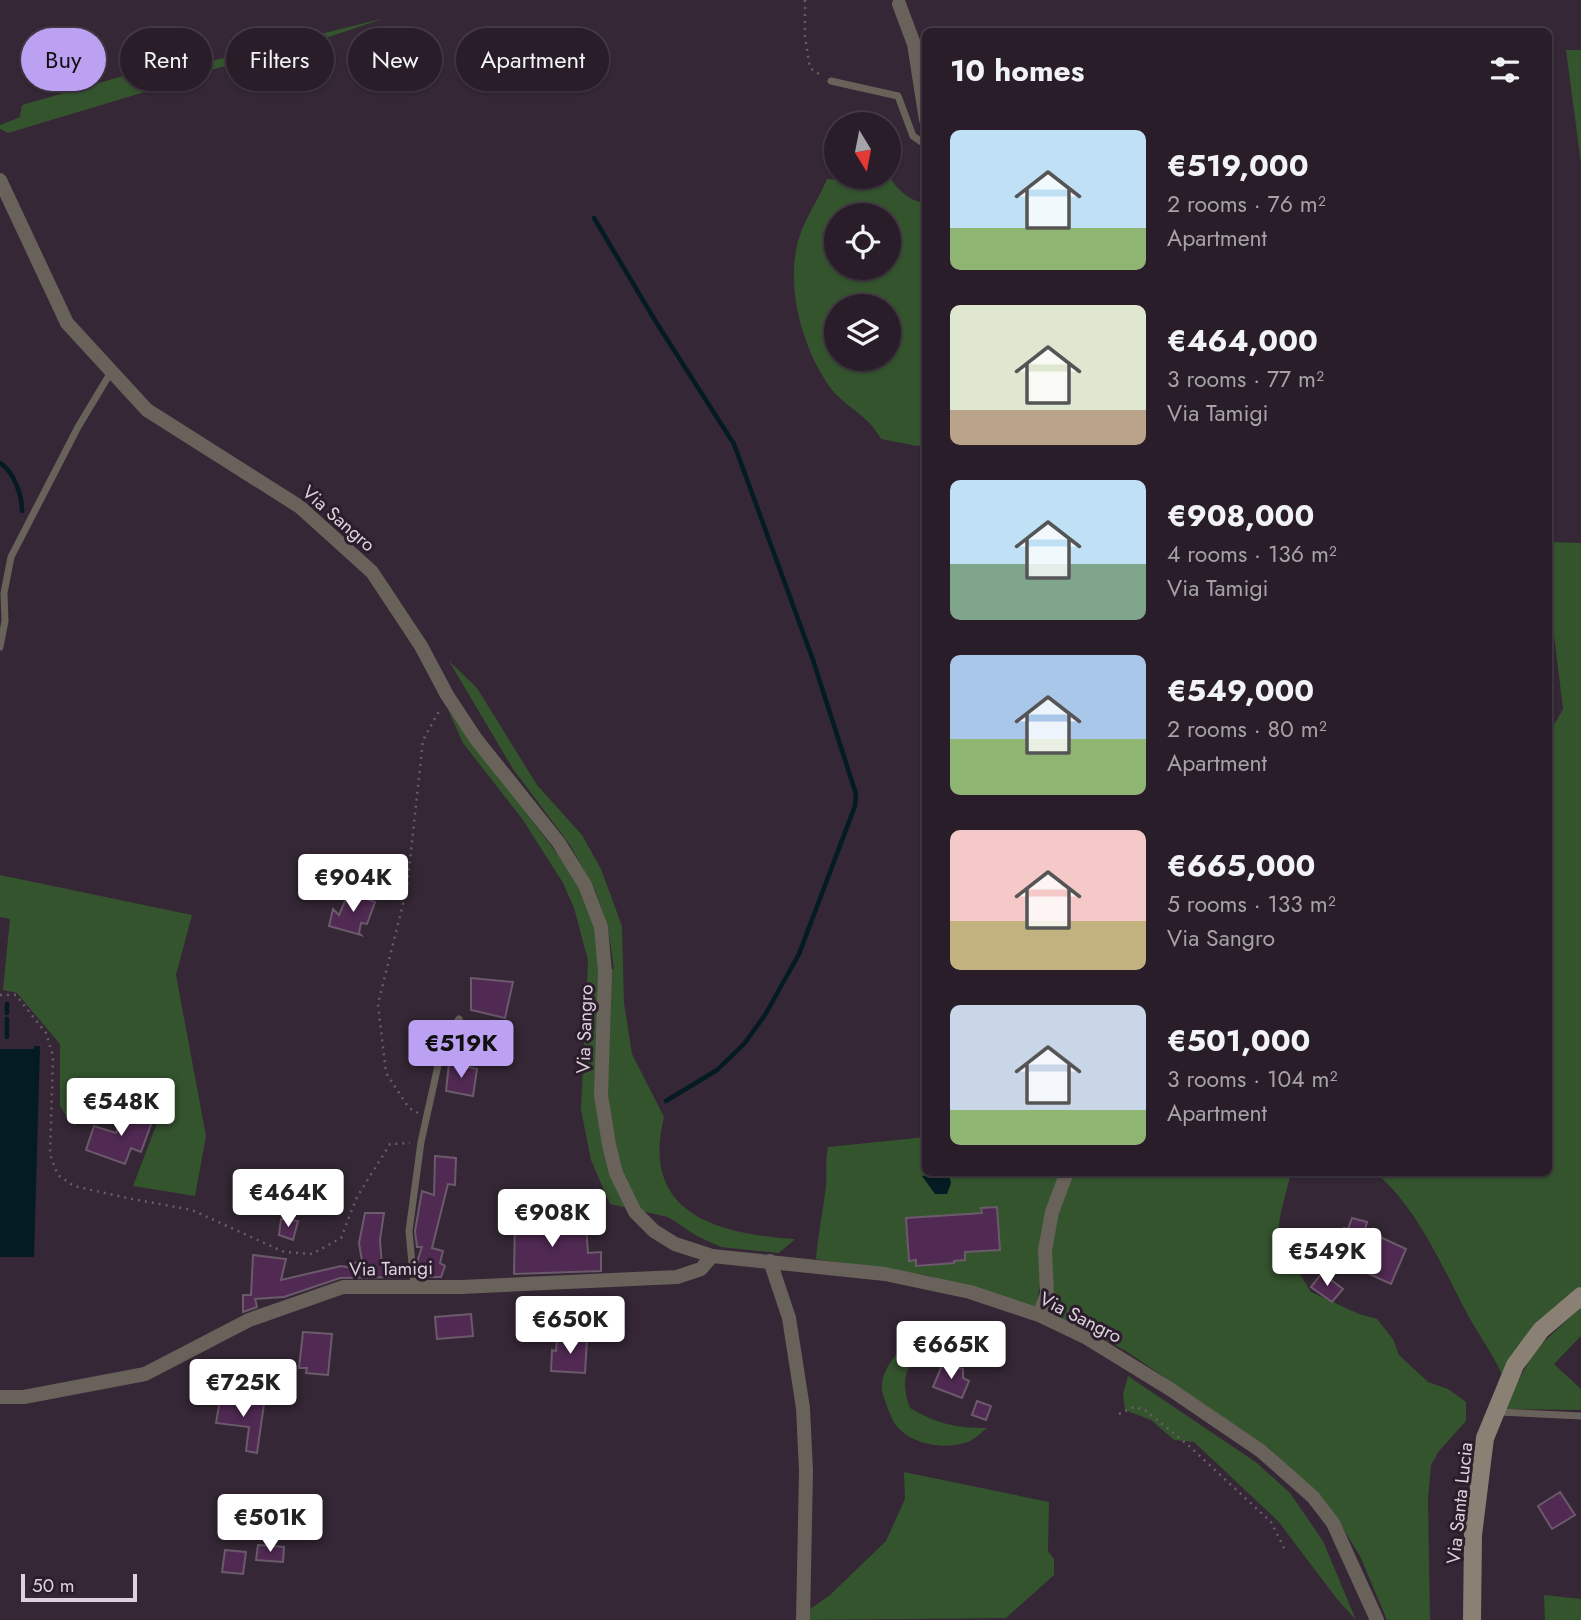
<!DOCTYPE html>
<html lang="en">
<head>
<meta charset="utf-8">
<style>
  body { margin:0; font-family:Jost,sans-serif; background:#342a34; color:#f1f3f6; height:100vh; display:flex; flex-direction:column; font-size:26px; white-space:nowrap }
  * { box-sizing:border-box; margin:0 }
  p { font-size:23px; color:#a5a2a8 }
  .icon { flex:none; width:38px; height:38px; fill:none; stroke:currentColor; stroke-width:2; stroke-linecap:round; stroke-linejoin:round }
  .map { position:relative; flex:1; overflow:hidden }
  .side { position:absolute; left:922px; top:28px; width:630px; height:1148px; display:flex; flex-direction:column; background:#281d28; border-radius:10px; box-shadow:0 2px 5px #0004,0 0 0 2px #443b45 }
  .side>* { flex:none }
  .top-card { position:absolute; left:21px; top:28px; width:665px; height:63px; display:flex; gap:14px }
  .needle { width:46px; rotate:170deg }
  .fabs { position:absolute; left:824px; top:112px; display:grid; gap:14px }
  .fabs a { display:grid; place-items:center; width:77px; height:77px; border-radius:50%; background:#281d28; box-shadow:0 2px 5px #0004,0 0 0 2px #443b45; font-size:35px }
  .scale { position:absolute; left:21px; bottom:18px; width:116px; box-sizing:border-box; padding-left:7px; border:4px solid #dbd2db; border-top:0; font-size:19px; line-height:24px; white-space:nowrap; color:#dbd2db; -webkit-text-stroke:5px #2b1d2b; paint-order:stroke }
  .price { position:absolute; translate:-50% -60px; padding:0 16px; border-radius:7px; background:#fff; color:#222; font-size:23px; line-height:46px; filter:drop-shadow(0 2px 4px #0008) }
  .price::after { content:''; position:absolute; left:50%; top:42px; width:21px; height:16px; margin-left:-10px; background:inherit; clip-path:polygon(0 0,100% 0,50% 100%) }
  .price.active { background:#bca0f2; color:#111 }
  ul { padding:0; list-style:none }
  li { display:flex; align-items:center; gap:21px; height:175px; padding:0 28px }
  li span { display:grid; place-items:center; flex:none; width:196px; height:140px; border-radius:10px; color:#555 }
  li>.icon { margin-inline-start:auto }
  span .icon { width:84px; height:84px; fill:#fffc; stroke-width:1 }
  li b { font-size:30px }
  h2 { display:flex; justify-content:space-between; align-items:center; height:84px; padding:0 28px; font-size:30px }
  .tag { padding:0 24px; border-radius:32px; background:#281d28; box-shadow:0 2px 5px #0004,0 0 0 2px #443b45; font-size:24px; line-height:63px }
  .tag.active { background:#bca0f2; color:#111 }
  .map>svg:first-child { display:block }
  .green { fill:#34542e; fill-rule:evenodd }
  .water { fill:#041b23 }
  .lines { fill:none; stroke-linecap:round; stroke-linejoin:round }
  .stream { stroke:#041b23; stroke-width:4.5 }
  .building { fill:#512a53; stroke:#6a5a6a; stroke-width:2 }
  .path { stroke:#695c69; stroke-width:2.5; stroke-dasharray:2 5; stroke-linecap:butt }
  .lane { stroke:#69625b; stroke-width:7 }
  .street { stroke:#69625b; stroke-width:14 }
  .secondary { stroke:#8b8074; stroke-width:18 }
  .labels { text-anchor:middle; stroke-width:6; stroke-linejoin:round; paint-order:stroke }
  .street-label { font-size:19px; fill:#dbd2db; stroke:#2b1d2b }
</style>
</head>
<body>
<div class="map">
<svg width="1581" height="1620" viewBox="0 0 1581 1620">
  <rect width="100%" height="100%" fill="#352735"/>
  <path class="green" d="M 385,18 L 326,38 L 193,75 L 148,91 L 8,133 L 0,129 L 0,125 L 20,117 L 22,105 L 151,68 L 152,76 Z
    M 1566,50 L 1581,50 L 1581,164 Z
    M 863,177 L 890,178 C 899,191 910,202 926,203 L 926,444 L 917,446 L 881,439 C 866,412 846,409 829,386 C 800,344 782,276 803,227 C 810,211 820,196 827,179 L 844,180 ZM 836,215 L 889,215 L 889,268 L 836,268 ZM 836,306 L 889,306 L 889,359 L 836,359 Z
    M 1549,542 L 1581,543 L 1581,1286 L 1503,1377 C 1494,1356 1480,1337 1469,1317 C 1442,1267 1419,1210 1376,1173 L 1549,1172 L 1549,726 L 1555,723 L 1563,709 L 1552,619 L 1549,611 Z
    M 449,661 L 477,688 L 537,785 L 582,835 L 601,869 L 622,926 L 624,1003 L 632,1054 L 664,1117 C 640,1214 717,1234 795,1239 L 779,1253 L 721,1247 L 697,1236 L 668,1217 L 610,1204 L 591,1160 L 581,1110 L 588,960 L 574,908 L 563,883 L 523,820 L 463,743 L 448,710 L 568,868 L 584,898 L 596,931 L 600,970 L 614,969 L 608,927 L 595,890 L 570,845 L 513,769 Z
    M 0,875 L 192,915 L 176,975 L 206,1136 L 195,1196 L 133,1186 L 165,1102 L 139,1083 L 69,1120 L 60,1106 L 60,1044 L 17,993 L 3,990 L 10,919 L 0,917 Z
    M 926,1137 L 926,1172 L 1291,1173 L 1281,1212 L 1277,1237 L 1311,1292 L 1359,1314 L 1377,1319 L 1393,1339 L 1399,1355 L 1428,1382 L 1448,1389 L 1466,1402 L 1466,1421 L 1439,1451 L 1431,1465 L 1428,1500 L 1430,1620 L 1387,1620 L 1360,1556 L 1329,1506 L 1270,1449 L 1126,1351 L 1049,1312 L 1054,1294 L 1051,1271 L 1042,1273 L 1036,1308 L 926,1275 L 816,1259 C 818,1234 823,1211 826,1186 C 827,1173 825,1160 828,1147 Z
    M 1581,1307 L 1581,1336 L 1554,1364 L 1581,1389 L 1581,1410 L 1503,1409 L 1535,1350 Z
    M 921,1324 L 933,1333 C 932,1361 891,1356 910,1408 C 937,1424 956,1428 987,1428 C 982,1432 976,1438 970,1441 C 947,1451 910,1445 895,1424 C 892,1420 890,1413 888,1409 C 885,1400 881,1392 882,1383 C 886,1358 910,1344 921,1324 Z
    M 1128,1376 L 1257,1463 L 1290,1493 L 1323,1541 L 1356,1620 L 1337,1599 L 1278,1521 L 1194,1442 L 1174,1440 L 1151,1420 L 1125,1410 L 1123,1394 Z
    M 904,1472 L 1049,1502 L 1048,1551 L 1054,1559 L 1054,1575 L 1006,1618 L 806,1620 L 806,1612 L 830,1595 L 886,1541 L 905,1499 Z
    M 1544,1595 L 1581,1599 L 1581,1620 L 1545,1620 Z"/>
  <path class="water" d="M 34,1046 L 40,1046 L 34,1257 L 0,1257 L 0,1049 L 34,1049 Z
    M 942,1173 L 949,1175 L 951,1183 L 947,1194 L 935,1194 L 922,1176 Z"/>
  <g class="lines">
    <path class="stream" d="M 594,218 L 656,322 L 734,444 L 813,660 L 856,794 L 855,806 L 799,954 L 765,1015 L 744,1044 L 717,1070 L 666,1101
      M 0,463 C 14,472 22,495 22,511
      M 7,1013 L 7,1004
      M 7,1019 L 7,1037"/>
  </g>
  <path class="building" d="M 349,892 L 375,902 L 367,924 L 361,923 L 359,933 L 361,935 L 329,926 L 333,909 L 339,915 Z
    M 471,978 L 513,982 L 505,1018 L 471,1010 Z
    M 449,1063 L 477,1069 L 473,1096 L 446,1091 Z
    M 135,1109 L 154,1116 L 141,1152 L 131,1148 L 125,1164 L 86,1150 L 94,1126 L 116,1133 L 122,1117 L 131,1120 Z
    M 435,1156 L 456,1158 L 455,1185 L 448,1184 L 432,1248 L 443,1251 L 440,1263 L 445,1266 L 441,1277 L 419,1277 L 418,1259 L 422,1247 L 417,1247 L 415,1231 L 422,1191 L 434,1195 Z
    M 997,1207 L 1000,1250 L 965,1252 L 965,1260 L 954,1261 L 954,1263 L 916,1266 L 916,1260 L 909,1261 L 906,1218 L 982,1213 L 981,1208 Z
    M 365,1213 L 384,1213 L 380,1240 L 382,1266 L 399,1270 L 398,1277 L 340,1278 L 284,1297 L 255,1299 L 257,1307 L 243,1312 L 243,1295 L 251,1295 L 253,1255 L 286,1259 L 281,1280 L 341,1266 L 353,1268 L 354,1263 L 362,1261 L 359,1243 Z
    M 1352,1218 L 1367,1222 L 1365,1230 L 1406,1249 L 1391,1284 L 1367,1273 L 1373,1261 L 1336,1253 L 1338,1247 L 1333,1246 L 1337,1231 L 1342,1232 L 1344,1228 L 1348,1229 Z
    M 281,1219 L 298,1221 L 293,1240 L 279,1235 Z
    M 515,1219 L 553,1220 L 552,1232 L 586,1226 L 588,1253 L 601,1252 L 601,1271 L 514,1274 Z
    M 1322,1273 L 1343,1289 L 1332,1302 L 1311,1287 Z
    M 471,1314 L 473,1336 L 437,1339 L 435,1317 Z
    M 303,1332 L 332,1334 L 328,1375 L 306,1373 L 307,1368 L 299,1368 Z
    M 557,1338 L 587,1340 L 585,1373 L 551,1371 L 552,1350 L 556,1351 Z
    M 943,1363 L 963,1369 L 963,1378 L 969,1381 L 962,1398 L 933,1387 Z
    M 220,1399 L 264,1404 L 257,1453 L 246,1451 L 249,1427 L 216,1423 Z
    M 977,1401 L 991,1406 L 986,1420 L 972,1415 Z
    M 1560,1492 L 1575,1515 L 1552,1529 L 1538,1506 Z
    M 258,1545 L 284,1547 L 283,1562 L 256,1560 Z
    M 225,1550 L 246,1552 L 243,1574 L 222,1572 Z"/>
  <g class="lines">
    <path class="path" d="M 805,0 L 805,37 L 810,68 L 822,76
      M 0,995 L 16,995 L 46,1033 L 53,1056 L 50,1155 L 58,1175 L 74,1186 L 127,1198 L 192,1210 L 284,1252 L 312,1254 L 341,1238 L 357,1197 L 390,1144 L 410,1143
      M 418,1113 L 409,1108 L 386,1073 L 378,1004 L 407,888 L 423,740 L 439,711
      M 1119,1414 L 1134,1407 L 1145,1410 L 1188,1445 L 1271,1522 L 1285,1550"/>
    <path class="lane" d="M 831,81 L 898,96 L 913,136 L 926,145
      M 0,647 L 5,621 L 4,593 L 11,557 L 78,427 L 111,372
      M 414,1286 L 409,1231 L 421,1142 L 443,1043 L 459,1019
      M 1498,1412 L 1581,1416"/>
    <path class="street" d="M 899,4 L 914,44 L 926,120
      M 0,180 L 67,323 L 147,410 L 300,507 L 372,572 L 421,646 L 447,695 L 476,739 L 559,843 L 585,885 L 601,927 L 605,972 L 601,1095 L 609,1145 L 616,1173 L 635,1212 L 654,1231 L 675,1244 L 712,1256 L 885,1274 L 970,1292 L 1039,1315 L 1087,1338 L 1170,1389 L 1261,1451 L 1313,1497 L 1333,1523 L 1377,1620
      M 770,1261 L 789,1318 L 803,1408 L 806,1471 L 803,1620
      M 1039,1315 L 1047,1294 L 1045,1250 L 1052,1212 L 1067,1172
      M 0,1397 L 24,1397 L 145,1374 L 249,1320 L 343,1287 L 461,1287 L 677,1277 L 701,1269 L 712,1256"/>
    <path class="secondary" d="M 1472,1620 L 1473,1535 L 1485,1438 L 1515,1365 L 1541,1330 L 1581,1296"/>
  </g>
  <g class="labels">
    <g class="street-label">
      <text transform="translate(339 518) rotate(41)" y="7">Via Sangro</text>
      <text transform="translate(584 1029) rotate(-88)" y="7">Via Sangro</text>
      <text transform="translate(391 1268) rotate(-1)" y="7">Via Tamigi</text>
      <text transform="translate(1081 1317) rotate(27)" y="7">Via Sangro</text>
      <text transform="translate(1459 1503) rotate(-84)" y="7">Via Santa Lucia</text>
    </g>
  </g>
</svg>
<div class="fabs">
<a><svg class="needle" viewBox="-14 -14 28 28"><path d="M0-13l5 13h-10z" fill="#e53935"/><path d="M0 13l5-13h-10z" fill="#a5a2a8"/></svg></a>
<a><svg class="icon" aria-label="locate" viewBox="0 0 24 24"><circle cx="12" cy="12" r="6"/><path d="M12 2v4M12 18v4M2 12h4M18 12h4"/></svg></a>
<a><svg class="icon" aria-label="layers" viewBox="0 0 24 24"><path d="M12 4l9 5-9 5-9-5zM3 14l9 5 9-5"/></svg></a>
</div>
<div class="scale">50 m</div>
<b class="price" style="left:353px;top:914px">€904K</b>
<b class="price active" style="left:461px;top:1080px">€519K</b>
<b class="price" style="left:121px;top:1138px">€548K</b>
<b class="price" style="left:288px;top:1229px">€464K</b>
<b class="price" style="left:552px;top:1249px">€908K</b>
<b class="price" style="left:1327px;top:1288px">€549K</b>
<b class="price" style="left:570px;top:1356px">€650K</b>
<b class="price" style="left:951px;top:1381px">€665K</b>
<b class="price" style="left:243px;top:1419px">€725K</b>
<b class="price" style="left:270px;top:1554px">€501K</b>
<div class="top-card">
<a class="tag active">Buy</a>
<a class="tag">Rent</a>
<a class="tag">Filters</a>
<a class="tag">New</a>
<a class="tag">Apartment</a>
</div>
<section class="side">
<h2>10 homes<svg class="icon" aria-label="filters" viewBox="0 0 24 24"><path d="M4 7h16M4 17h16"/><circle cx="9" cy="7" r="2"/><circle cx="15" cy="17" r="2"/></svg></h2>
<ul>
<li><span style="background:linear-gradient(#bfe0f5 70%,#8fb573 0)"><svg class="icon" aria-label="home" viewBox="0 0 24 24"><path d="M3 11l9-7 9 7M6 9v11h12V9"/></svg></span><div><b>€519,000</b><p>2 rooms · 76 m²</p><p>Apartment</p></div></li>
<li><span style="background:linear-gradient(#dfe7d0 75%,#b9a48a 0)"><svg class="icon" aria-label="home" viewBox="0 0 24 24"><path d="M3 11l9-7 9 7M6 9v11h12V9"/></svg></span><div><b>€464,000</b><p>3 rooms · 77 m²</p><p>Via Tamigi</p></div></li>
<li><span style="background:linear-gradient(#bfe0f5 60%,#7fa58c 0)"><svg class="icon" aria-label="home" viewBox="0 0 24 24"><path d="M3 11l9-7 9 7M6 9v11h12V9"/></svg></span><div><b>€908,000</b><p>4 rooms · 136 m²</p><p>Via Tamigi</p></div></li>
<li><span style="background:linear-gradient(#a9c7e8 60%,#8fb573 0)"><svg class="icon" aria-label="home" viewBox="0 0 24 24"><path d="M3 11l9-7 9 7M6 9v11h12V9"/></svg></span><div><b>€549,000</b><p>2 rooms · 80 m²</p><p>Apartment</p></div></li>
<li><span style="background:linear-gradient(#f6c9c9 65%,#c2b280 0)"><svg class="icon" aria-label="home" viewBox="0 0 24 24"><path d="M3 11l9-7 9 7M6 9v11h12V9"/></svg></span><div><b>€665,000</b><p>5 rooms · 133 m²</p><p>Via Sangro</p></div></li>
<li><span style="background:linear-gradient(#c9d6e8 75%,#8fb573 0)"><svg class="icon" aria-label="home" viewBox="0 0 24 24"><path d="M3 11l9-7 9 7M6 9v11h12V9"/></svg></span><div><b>€501,000</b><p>3 rooms · 104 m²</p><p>Apartment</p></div></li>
</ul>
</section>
</div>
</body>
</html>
